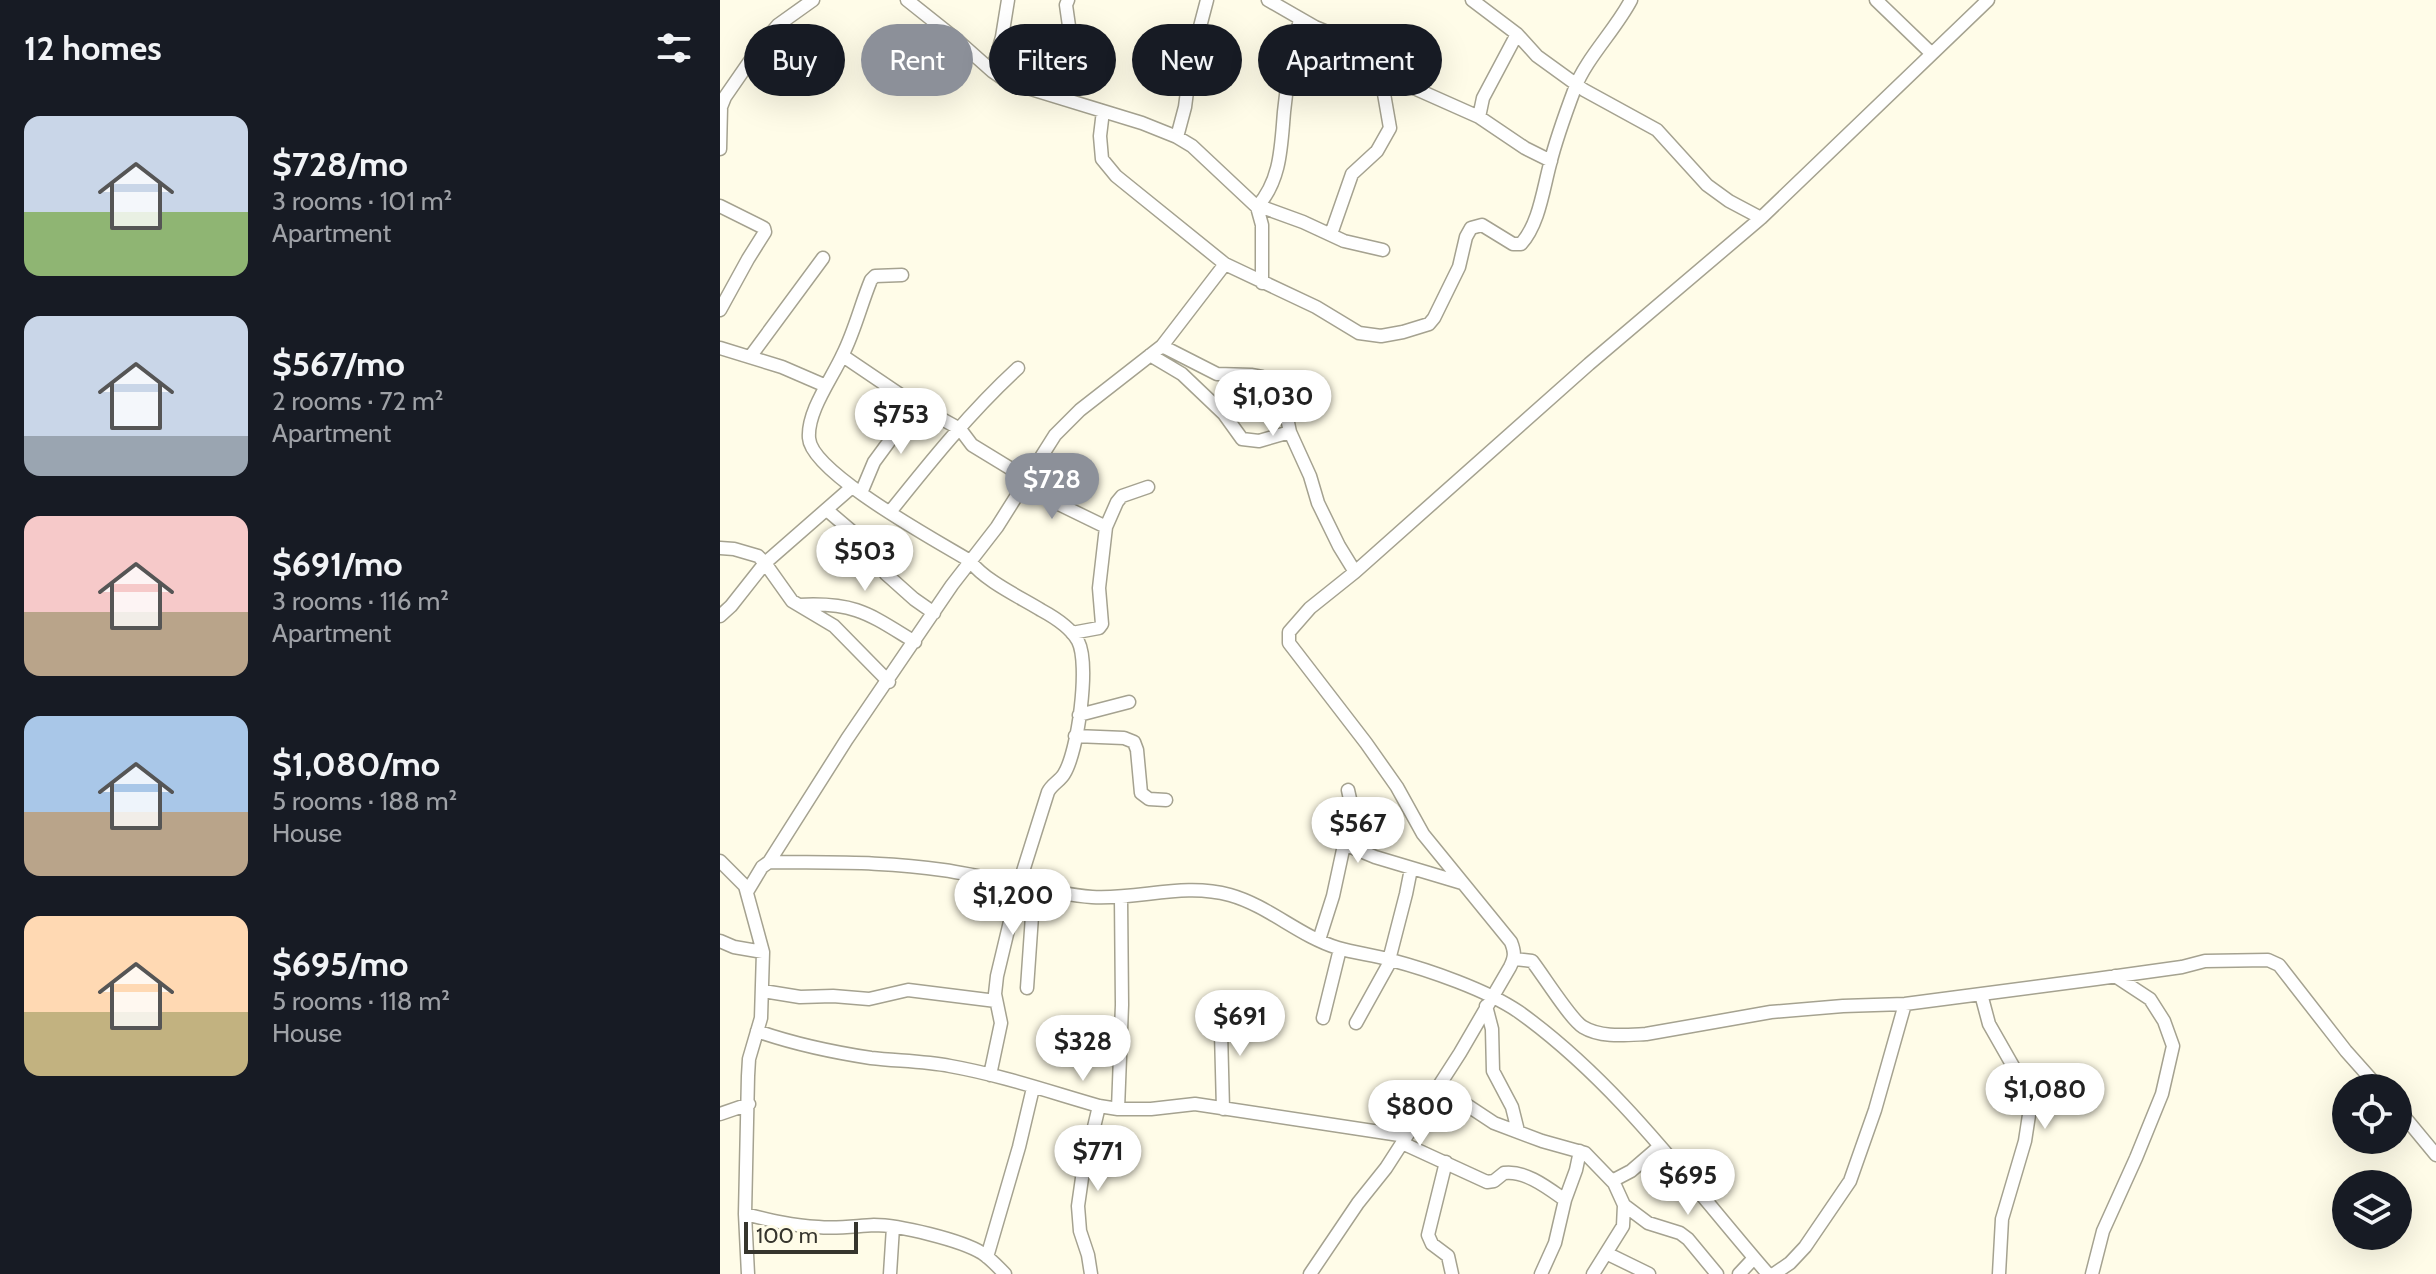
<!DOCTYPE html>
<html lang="en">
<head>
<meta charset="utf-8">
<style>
  body { margin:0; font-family:Cabin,sans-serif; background:#20242c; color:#f1f3f6; height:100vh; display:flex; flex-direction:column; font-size:30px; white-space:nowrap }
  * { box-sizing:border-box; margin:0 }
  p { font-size:26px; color:#9ea1a6 }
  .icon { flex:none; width:44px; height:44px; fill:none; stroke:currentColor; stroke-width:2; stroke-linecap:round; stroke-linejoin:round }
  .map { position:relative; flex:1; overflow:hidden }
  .side { display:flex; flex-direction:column; background:#171b24; width:720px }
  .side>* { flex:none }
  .hud { position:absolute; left:24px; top:24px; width:760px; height:72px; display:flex; gap:16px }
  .buttons { position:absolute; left:1612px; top:1074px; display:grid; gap:16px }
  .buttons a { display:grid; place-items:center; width:80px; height:80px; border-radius:50%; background:#171b24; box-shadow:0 8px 32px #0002; font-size:40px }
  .scale { position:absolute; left:24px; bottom:20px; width:114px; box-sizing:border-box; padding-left:8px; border:4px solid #36352d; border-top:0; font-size:22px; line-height:28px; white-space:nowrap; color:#36352d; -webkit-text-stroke:6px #fffce8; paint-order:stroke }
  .price { position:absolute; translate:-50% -68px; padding:0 18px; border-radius:28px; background:#fff; color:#222; font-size:26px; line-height:52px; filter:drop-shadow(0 2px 4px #0008) }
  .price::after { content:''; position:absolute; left:50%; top:48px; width:24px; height:18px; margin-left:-12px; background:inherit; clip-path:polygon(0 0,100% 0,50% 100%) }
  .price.selected { background:#8c9099; color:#fff }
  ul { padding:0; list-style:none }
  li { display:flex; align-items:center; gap:24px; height:200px; padding:0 24px }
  li span { display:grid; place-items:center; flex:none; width:224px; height:160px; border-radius:16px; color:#555 }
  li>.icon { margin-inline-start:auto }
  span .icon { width:96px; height:96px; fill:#fffc; stroke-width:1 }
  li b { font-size:34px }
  h2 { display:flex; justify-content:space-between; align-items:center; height:96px; padding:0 24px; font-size:34px }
  .chip { padding:0 28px; border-radius:36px; background:#171b24; box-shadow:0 8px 32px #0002; font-size:28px; line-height:72px }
  .chip.selected { background:#8c9099; color:#fff }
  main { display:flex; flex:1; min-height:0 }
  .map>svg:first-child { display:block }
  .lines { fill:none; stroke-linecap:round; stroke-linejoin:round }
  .minor-casing { stroke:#a5a290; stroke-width:15 }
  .minor { stroke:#fff; stroke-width:12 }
</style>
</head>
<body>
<main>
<section class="side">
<h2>12 homes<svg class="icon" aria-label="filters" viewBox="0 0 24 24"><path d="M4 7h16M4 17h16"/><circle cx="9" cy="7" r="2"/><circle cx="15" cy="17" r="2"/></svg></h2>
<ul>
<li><span style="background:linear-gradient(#c9d6e8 60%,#8fb573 0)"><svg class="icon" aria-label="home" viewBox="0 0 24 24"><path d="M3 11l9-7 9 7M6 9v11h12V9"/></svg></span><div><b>$728/mo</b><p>3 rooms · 101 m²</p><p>Apartment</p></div></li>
<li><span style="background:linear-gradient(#c9d6e8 75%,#9aa5b1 0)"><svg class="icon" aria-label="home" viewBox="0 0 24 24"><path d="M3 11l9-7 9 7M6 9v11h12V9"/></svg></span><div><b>$567/mo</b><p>2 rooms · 72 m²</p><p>Apartment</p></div></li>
<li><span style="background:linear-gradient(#f6c9c9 60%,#b9a48a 0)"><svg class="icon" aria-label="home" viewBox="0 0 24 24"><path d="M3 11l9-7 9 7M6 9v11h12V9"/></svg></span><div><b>$691/mo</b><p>3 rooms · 116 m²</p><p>Apartment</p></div></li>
<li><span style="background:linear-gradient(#a9c7e8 60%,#b9a48a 0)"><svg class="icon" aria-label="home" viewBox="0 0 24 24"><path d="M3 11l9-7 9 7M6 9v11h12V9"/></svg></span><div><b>$1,080/mo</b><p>5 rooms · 188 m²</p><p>House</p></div></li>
<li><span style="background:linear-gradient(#ffd9b3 60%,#c2b280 0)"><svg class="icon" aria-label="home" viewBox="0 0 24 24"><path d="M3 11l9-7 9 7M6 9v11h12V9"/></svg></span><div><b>$695/mo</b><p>5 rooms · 118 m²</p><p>House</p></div></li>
</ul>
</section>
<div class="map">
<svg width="1716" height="1274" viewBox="0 0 1716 1274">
  <rect width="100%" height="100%" fill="#fffce8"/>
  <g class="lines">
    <defs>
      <path id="minor" d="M 187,0 L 236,39 L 272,71 L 288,82 L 422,123 L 457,137 L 472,146 L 537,207 L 542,225 L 542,283
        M 548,0 L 595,27 L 614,35 L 665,72 L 696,89 L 759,117 L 805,148 L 831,161
        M 752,0 L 797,34 L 817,56 L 864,90 L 937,130 L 987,185 L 1009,201 L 1041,218
        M 1156,0 L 1211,53
        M 272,71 L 282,37 L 288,0
        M 347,99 L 355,68 L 346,5 L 348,0
        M 383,111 L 380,136 L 382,159 L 396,176 L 505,264 L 596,307 L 639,333 L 661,336 L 683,332 L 709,324 L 714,318 L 739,267 L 746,237 L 751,228 L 762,225 L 793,244 L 801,244 C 819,224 823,190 830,164 C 836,139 846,112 855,88 C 865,60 896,29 911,0
        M 759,117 L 763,98 L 797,34
        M 457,137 L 465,107 L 471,61 L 487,0
        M 0,149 L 1,107 L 5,97 L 41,45 L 58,25 L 93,0
        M 0,206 L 44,228 L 45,232 L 28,259 L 0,310
        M 539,206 L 583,222 L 624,241 L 663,250
        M 537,207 C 561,180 561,147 564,112 C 567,81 573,49 580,19
        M 611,234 L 632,174 L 657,151 L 670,128 L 663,88 L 665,72
        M 182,275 L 155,276 L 151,280 C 141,304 135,330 123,354 C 113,377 87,411 89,438 C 91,473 219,542 250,561 C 265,581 300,597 321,610 C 334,617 351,628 358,641 C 370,664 358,752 344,774 C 340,781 332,784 328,792 L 299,884 L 277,976 L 275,994 L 281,1023 L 270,1075
        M 442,346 L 497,374 L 531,375 L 542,377 L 550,380 L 559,390 L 563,399 L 570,432 L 590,476 L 598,503 L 619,546 L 635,572
        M 0,348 L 62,367 L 106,386
        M 430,355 L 462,374 L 504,414 L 522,439 L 539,441 L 570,432
        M 123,356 L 191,402 L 240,429 L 252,445 L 298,473 L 314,492 L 386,527
        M 30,357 L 103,258
        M 141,493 L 154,462 L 168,443 L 191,402
        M 108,511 L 142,540 L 166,574 L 194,599 L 214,613
        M 170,512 C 210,462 251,411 298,368
        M 0,548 L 14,549 L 38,556 L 45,563 L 72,601 L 114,626 L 169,682
        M 79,605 C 136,602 149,614 195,642
        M 0,616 L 11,606 L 45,563 L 132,487
        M 352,633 L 379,628 L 382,624 L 379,588 L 386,527 L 397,502 L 402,496 L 428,487
        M 359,715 L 409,702
        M 355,736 L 404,738 L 414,742 L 417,750 L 421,793 L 429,799 L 446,800
        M 624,844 L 655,857 L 742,883
        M 0,861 L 25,886 L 43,952 L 41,1018 L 29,1059 L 28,1076 L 25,1214 L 28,1274
        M 49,862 L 127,739 L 232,585 L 277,527 L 335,435 L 360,410 L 442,346 L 505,264
        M 27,892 L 42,867 L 49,862 C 107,863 165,861 223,870 C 273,877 322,893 372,897 C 419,900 463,882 510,895 C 549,906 579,936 618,948 C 635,953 653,955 671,960 C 709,970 767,990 799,1012 C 898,1083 969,1183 1048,1274
        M 599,940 L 613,896 L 632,808 L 628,790
        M 0,941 L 14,947 L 43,952
        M 795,959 L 812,961 C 823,975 851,1020 863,1027 C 881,1038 906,1035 926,1034 L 1051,1012 L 1123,1006 L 1185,1004 L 1376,979 L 1462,967 L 1485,961 L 1548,960 L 1559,965 L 1626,1051 L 1659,1088
        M 669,960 L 686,894 L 691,869
        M 307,988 L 314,887
        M 43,991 L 80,997 L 113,996 L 149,999 L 188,990 L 276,1001
        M 1261,994 L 1269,1024 L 1302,1082 L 1308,1100 L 1309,1115 L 1305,1141 L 1282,1219 L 1279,1274
        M 766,1006 L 772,1029 L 773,1071 L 792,1107 L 798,1131
        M 603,1018 L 620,949
        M 636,1023 L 671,960
        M 37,1031 C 74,1044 112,1052 151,1058 C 177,1061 204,1061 230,1066 C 281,1075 330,1092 379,1106 L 398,1109 L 431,1109 L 475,1104 L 686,1136
        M 718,1086 L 774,1123 L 822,1141 L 865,1153 L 894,1183 L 904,1205 L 903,1226 L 873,1274
        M 398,1109 L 402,1005 L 401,898
        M 503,1109 L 501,1032 L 510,1004
        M 1678,1109 L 1716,1155
        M 0,1114 L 29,1104
        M 682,1143 L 767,1182 L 774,1181 L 784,1173 C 805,1170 828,1188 845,1200
        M 726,1162 L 708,1235 L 712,1244 L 728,1256 L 732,1274
        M 892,1181 L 911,1171 L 940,1146
        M 904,1205 L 928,1223 L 960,1233 L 968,1239 L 997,1274
        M 25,1214 C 49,1220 73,1226 98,1227 C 117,1229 135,1226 154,1225 C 179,1225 241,1240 262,1253 C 271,1259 278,1267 285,1274
        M 886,1253 L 929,1274
        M 267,1257 L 299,1147 L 313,1088
        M 170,1274 L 173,1227
        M 371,1274 L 368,1255 L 360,1231 L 358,1206 L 362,1178 L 379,1106
        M 590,1274 L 638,1203 L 666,1168 L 740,1053 L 790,967 C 795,957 795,952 791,942 L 703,834 L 677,787 L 646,743 L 569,643 L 569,632 L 590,608 L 635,572 L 869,364 L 1041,218 L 1268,0
        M 821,1274 L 835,1243 L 845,1200 L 856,1170 L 860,1151
        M 1019,1274 L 1034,1258
        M 1054,1274 L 1070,1263 L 1085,1247 L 1130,1181 L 1155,1110 L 1185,1004
        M 1372,1274 L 1383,1231 L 1416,1158 L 1442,1094 L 1453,1046 L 1444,1021 L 1430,999 L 1395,976"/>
    </defs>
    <use href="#minor" class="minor-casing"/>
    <use href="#minor" class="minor"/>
  </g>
</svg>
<div class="buttons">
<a><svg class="icon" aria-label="locate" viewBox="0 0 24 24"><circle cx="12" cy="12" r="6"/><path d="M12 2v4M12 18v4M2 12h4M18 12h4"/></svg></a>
<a><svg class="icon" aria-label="layers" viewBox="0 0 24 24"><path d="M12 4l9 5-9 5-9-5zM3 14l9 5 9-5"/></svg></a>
</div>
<div class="scale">100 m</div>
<b class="price" style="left:553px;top:438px">$1,030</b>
<b class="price" style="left:181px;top:456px">$753</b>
<b class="price selected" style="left:332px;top:521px">$728</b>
<b class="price" style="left:145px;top:593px">$503</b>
<b class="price" style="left:638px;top:865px">$567</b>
<b class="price" style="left:293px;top:937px">$1,200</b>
<b class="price" style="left:520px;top:1058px">$691</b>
<b class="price" style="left:363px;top:1083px">$328</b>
<b class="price" style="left:1325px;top:1131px">$1,080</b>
<b class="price" style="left:700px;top:1148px">$800</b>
<b class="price" style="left:378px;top:1193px">$771</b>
<b class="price" style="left:968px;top:1217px">$695</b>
<div class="hud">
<a class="chip">Buy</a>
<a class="chip selected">Rent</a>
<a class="chip">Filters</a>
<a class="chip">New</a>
<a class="chip">Apartment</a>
</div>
</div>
</main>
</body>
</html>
